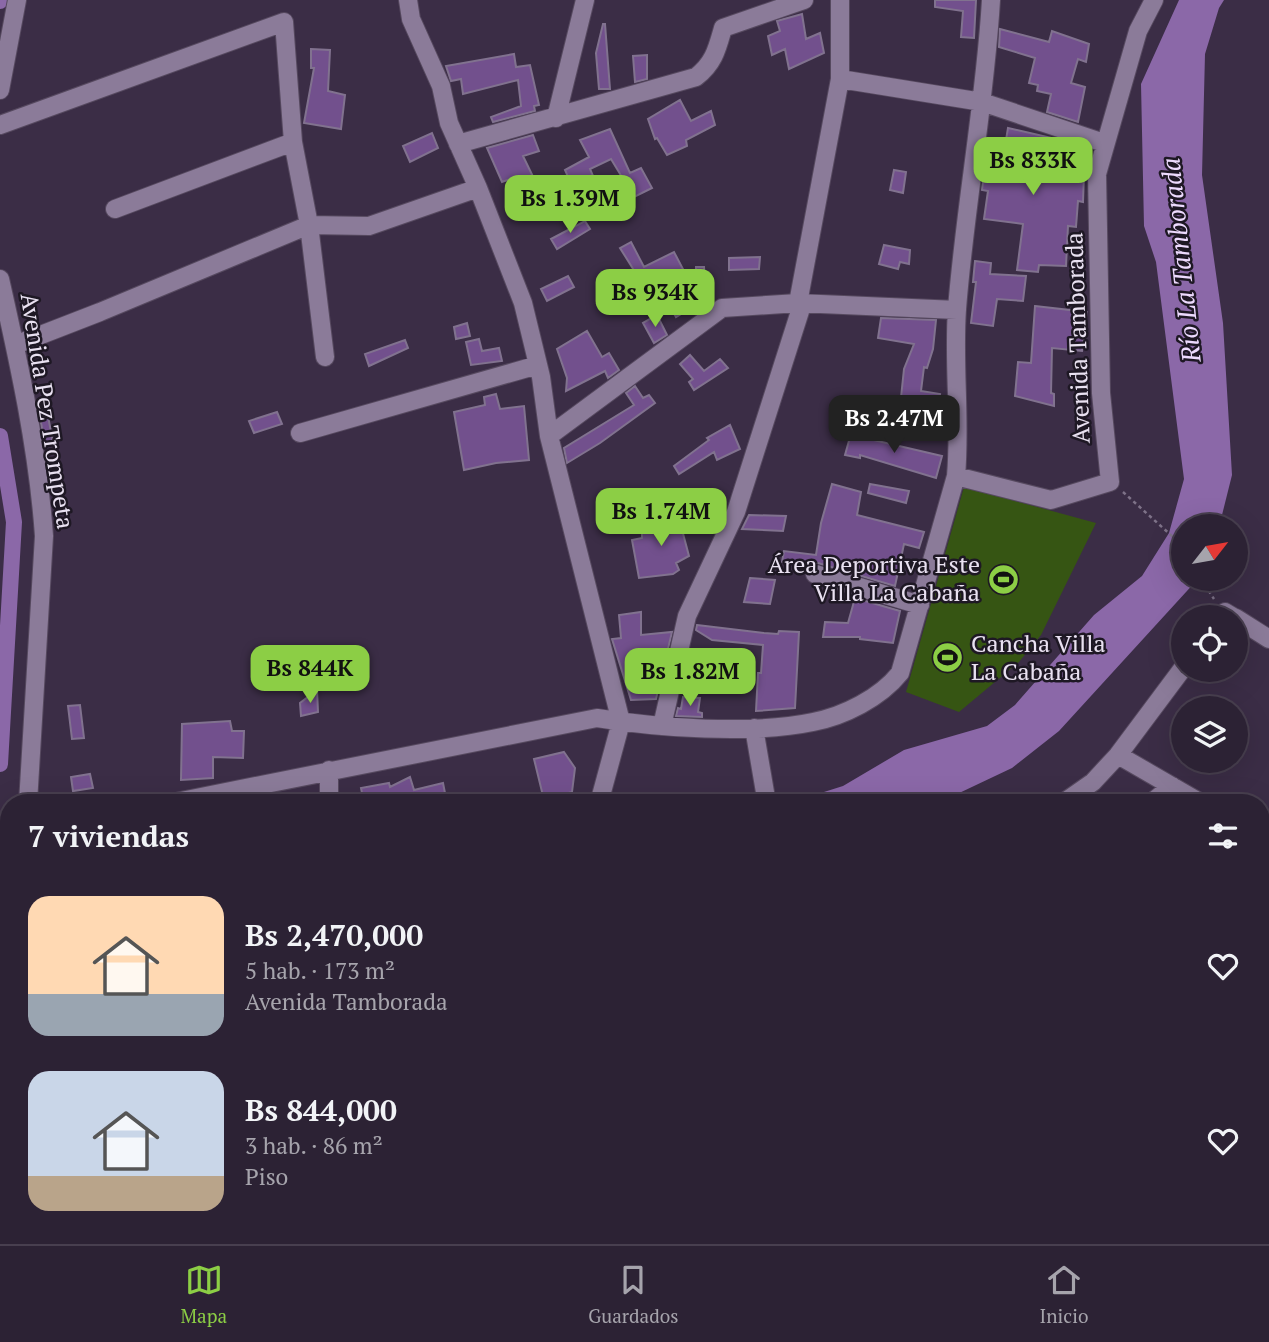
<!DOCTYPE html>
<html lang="es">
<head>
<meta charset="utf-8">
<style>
  body { margin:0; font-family:"PT Serif",serif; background:#342a3c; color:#f1f3f6; height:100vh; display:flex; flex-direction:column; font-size:26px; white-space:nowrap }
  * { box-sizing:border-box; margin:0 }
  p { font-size:23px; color:#a6a4ac }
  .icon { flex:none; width:38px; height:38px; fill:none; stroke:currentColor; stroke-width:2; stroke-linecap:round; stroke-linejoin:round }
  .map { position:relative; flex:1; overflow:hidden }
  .panel { position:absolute; left:0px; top:794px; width:1270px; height:450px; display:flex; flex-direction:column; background:#2c2234; border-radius:28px 28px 0 0; box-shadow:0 7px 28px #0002,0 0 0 2px #483f4f }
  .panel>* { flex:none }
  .needle { width:46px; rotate:59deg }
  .buttons { position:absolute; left:1171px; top:514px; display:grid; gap:14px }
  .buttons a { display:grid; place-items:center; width:77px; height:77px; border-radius:50%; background:#2c2234; box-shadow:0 7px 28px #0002,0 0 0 2px #483f4f; font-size:35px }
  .price { position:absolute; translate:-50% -60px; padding:0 16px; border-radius:14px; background:#8cce45; color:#111; font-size:23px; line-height:46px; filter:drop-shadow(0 2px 4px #0008) }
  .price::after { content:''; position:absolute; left:50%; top:42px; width:21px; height:16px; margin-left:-10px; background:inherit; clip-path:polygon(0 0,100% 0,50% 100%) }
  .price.current { background:#222; color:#fff }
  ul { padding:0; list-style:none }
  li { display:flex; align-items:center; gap:21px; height:175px; padding:0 28px }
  li span { display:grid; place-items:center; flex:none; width:196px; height:140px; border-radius:21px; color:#555 }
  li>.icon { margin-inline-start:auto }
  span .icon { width:84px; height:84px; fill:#fffc; stroke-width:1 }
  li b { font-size:30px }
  h2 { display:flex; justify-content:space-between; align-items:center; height:84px; padding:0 28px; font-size:30px }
  .tabs { display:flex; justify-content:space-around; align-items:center; height:98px; border-top:2px solid #483f4f; background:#2c2234; font-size:19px; color:#a6a4ac }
  .tabs a { display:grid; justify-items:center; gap:4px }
  .tabs .current { color:#8cce45 }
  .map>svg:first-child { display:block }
  .green { fill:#365513 }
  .water { fill:#8b68a8 }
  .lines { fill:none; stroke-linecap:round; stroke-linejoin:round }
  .canal { stroke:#8b68a8; stroke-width:16 }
  .building { fill:#72508d; stroke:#81728f; stroke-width:2 }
  .minor-casing { stroke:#56495f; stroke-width:20 }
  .path { stroke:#7e7288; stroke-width:2.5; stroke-dasharray:3.5 3.5; stroke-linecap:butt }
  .minor { stroke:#8b7b99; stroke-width:18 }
  .labels { text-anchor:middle; stroke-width:5; stroke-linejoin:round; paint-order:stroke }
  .street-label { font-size:24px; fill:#e9e1f1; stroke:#1e1824 }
  .poi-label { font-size:24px; fill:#e9e1f1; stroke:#1e1824; text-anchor:end }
  .water-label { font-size:26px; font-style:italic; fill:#eddafe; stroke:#1e1824 }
</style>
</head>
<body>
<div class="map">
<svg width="1269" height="1244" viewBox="0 0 1269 1244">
  <rect width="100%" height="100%" fill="#3b2d46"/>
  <path class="green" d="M 964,487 L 1096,523 L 1041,635 L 1019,662 L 959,712 L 906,692 Z"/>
  <path class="water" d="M 1179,0 L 1224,0 L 1219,8 L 1205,54 L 1202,175 L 1223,323 L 1232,475 L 1219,527 L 1183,527 L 1183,579 L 1197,580 L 1059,731 L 1012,768 L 955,795 L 925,803 L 789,803 L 843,786 L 904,750 L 987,726 L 1015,705 L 1094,615 L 1142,576 L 1169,533 L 1184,479 L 1156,262 L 1144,226 L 1141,84 Z"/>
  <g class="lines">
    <path class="canal" d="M 0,1 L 0,0
      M 0,436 L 14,522 L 0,764
      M 0,897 L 9,995
      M 35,1236 L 37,1244"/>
  </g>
  <path class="building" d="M 935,0 L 976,0 L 974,38 L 961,37 L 963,11 L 935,7 Z
    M 802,14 L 806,39 L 820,33 L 824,53 L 789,69 L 785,49 L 772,55 L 768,36 L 780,31 L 777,21 Z
    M 603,24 L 605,24 L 610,89 L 599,89 L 596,53 Z
    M 1000,29 L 1049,42 L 1052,31 L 1089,44 L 1086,62 L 1078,59 L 1071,83 L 1085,87 L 1078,122 L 1047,112 L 1051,94 L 1037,91 L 1038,85 L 1029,83 L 1035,58 L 999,47 Z
    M 311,49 L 330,50 L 328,91 L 345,95 L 341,129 L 304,123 L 314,68 L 311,68 Z
    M 514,54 L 516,67 L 530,65 L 539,105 L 534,106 L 535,111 L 493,122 L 491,117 L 521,106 L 518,80 L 463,94 L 461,79 L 451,81 L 446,66 Z
    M 647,55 L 647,79 L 635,82 L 633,56 Z
    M 680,100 L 691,121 L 711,111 L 715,125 L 686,140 L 687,146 L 667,155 L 657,138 L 655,139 L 648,119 Z
    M 1008,128 L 1056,139 L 1053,170 L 1084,174 L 1083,202 L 1078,201 L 1076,227 L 1068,226 L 1066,266 L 1039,265 L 1038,272 L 1017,270 L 1023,224 L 984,219 L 988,191 L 982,190 L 987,150 L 1004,152 Z
    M 610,129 L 630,173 L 641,168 L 652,188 L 634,197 L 611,159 L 590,169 L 603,199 L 576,213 L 568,200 L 576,195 L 565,170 L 589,157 L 580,140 Z
    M 432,133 L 438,148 L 410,162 L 403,146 Z
    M 533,135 L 539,151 L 523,156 L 541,193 L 524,202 L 513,178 L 502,182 L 487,148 Z
    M 894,170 L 906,172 L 903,193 L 890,190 Z
    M 585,221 L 590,229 L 557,249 L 551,239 Z
    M 631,242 L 644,267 L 674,252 L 695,292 L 696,267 L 704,267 L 706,299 L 676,317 L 654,276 L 649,278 L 652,282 L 644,287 L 641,282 L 638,284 L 632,273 L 635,272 L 620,248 Z
    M 884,245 L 910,250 L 909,264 L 900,262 L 898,269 L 879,264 Z
    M 760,257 L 759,269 L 729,270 L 729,258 Z
    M 975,261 L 991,263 L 990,274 L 1026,276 L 1023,301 L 997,299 L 993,326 L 971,323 L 976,282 L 973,282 Z
    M 568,276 L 574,287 L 547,301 L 541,289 Z
    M 1035,306 L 1087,312 L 1082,351 L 1052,348 L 1051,393 L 1054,394 L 1054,406 L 1015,396 L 1018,362 L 1031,363 Z
    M 657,315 L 667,335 L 654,343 L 643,323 Z
    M 881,318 L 936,320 L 933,349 L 927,368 L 924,367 L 921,391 L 940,394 L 936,417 L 900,407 L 904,369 L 914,344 L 878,338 Z
    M 467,323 L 470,336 L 456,339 L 454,327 Z
    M 587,331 L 602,357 L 609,353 L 619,370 L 608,378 L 605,371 L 566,391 L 567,378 L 557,349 Z
    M 479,339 L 482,351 L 499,348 L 502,361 L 471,365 L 466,342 Z
    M 405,340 L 408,348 L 369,366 L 365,354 Z
    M 690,355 L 704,371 L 720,359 L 728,368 L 694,390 L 689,382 L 693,379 L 680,364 Z
    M 635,386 L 643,398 L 649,395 L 655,403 L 600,443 L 567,463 L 564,448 L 634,405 L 626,393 Z
    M 496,394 L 500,409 L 524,406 L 529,460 L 496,463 L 464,470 L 454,412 L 485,405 L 484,397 Z
    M 46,405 L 53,443 L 45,445 L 38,406 Z
    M 277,412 L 282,424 L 254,433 L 249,421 Z
    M 730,425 L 740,449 L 717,460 L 714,452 L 679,474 L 674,466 L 709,440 L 707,438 Z
    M 852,430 L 866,434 L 865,438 L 942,456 L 936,478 L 860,455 L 860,458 L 845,455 Z
    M 832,484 L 861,492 L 857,515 L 924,532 L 919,548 L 904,544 L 895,586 L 818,563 L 807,566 L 782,562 L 784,551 L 816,555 L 821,523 Z
    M 870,484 L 909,491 L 906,503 L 868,493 Z
    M 677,511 L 689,556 L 676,563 L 679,570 L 673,574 L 639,578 L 632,540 L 642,538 L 642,528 Z
    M 749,515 L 786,516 L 783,531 L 742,529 Z
    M 750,578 L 775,580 L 770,604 L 744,602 Z
    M 855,598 L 900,611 L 893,643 L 860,639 L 860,637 L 823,637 L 825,622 L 848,623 Z
    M 641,612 L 641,635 L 672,632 L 656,699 L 631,700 L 612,639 L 621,638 L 619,615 Z
    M 697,625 L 764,633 L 778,634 L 779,631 L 799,632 L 795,708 L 756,711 L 758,673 L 761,673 L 763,645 L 712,640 L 696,630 Z
    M 317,690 L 318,712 L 301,716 L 300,703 Z
    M 683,697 L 700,698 L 698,712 L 702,713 L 702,717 L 676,716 L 678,708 L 681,709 Z
    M 80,705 L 84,738 L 72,739 L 68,706 Z
    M 230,721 L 232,731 L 244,731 L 243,758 L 213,757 L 213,778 L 181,780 L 182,724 Z
    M 564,752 L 575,768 L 572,792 L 544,800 L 534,759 Z
    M 90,774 L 93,788 L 73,791 L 71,777 Z
    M 410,777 L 414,790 L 443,783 L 447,803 L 364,803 L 361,788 L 389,783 L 390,787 Z"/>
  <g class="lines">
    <defs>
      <path id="minor" d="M 408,0 L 411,19 L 441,86 L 449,123 L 478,188 L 523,303 L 541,377 L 549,436 L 621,722 L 599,803
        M 840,79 L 982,102 L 1104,143
        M 0,90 L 17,0
        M 556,118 L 585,0
        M 0,125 L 284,22 L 293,142 L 309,225 L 325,357
        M 458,144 L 696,77 C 714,63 717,49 723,28 L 804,0
        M 115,209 L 293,142
        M 0,279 C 19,363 38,450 44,536 L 28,803
        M 798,303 L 840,79 L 840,0
        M 15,345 L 100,312 L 309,225 L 369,226 L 478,188
        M 300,433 L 538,365
        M 549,436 L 722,308 L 798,303 L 957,310
        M 956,476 L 1051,500 L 1110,482 L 1101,393 L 1097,174 L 1138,31 L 1154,0
        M 815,574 L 920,605
        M 1221,618 L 1225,612 L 1235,618
        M 1236,618 L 1269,639
        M 662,726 L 687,616 L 736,512 L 802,305
        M 754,728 L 766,798
        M 1118,755 L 1201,803
        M 171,803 L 597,718 C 659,728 751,735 813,722 C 844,716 880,698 900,673 L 956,476 C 961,420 953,365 957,309 C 965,206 985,104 991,0
        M 329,803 L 329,770
        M 1063,803 L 1093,782 L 1118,755 L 1183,668
        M 1151,803 L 1172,786
        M 1262,839 L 1269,843
        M 0,846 L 9,844
        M 1262,881 L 1269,869
        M 0,1201 L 6,1244
        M 236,1236 L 237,1244
        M 606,1236 L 606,1244
        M 637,1236 L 653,1244
        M 59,1244 L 74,1236
        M 359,1244 L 374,1236"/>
    </defs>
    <use href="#minor" class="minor-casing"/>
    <path class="path" d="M 1123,492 L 1183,546
      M 1201,579 L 1214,599"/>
    <use href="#minor" class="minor"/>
  </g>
  <defs>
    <symbol id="stadium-disc" viewBox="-11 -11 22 22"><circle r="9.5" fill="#8cce45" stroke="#1e1824"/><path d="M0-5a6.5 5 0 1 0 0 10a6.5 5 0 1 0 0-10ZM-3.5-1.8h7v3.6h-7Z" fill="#111"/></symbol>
  </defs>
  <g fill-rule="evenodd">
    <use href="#stadium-disc" x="986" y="562" width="35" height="35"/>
    <use href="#stadium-disc" x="930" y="640" width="35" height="35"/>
  </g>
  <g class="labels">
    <g class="street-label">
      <text transform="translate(1078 338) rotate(-92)" y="8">Avenida Tamborada</text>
      <text transform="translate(47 411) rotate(81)" y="8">Avenida Pez Trompeta</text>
    </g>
    <g class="poi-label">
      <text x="980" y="573">Área Deportiva Este<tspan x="980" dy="28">Villa La Cabaña</tspan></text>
      <text x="971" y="652" text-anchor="start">Cancha Villa<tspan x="971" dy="28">La Cabaña</tspan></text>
    </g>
    <g class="water-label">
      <text transform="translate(1181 260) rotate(-96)" y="9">Río La Tamborada</text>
    </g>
  </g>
</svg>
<div class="buttons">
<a><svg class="needle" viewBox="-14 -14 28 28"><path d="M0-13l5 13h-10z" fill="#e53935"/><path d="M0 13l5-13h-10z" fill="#a6a4ac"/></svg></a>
<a><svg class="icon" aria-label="locate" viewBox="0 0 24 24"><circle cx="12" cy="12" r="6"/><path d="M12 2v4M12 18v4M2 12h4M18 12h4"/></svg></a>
<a><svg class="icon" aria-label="layers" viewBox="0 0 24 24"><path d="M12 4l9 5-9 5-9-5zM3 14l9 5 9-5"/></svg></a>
</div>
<b class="price" style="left:1033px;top:197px">Bs 833K</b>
<b class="price" style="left:570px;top:235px">Bs 1.39M</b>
<b class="price" style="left:655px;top:329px">Bs 934K</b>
<b class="price current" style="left:894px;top:455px">Bs 2.47M</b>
<b class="price" style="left:661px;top:548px">Bs 1.74M</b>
<b class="price" style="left:310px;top:705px">Bs 844K</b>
<b class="price" style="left:690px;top:708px">Bs 1.82M</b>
<section class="panel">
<h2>7 viviendas<svg class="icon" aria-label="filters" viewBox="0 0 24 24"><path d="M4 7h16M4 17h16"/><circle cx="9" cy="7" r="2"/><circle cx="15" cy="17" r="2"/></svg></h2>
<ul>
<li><span style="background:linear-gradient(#ffd9b3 70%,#9aa5b1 0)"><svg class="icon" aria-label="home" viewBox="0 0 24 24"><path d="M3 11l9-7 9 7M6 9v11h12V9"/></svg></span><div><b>Bs 2,470,000</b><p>5 hab. · 173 m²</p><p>Avenida Tamborada</p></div><svg class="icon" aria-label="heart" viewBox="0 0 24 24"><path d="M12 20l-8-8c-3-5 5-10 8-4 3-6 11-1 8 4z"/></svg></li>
<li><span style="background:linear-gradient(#c9d6e8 75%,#b9a48a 0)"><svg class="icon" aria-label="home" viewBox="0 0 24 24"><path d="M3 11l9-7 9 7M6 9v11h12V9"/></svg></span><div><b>Bs 844,000</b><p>3 hab. · 86 m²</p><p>Piso</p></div><svg class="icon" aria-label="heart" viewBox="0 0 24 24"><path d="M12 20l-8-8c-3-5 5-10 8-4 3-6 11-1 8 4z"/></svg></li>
</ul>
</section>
</div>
<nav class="tabs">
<a class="current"><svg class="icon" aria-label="map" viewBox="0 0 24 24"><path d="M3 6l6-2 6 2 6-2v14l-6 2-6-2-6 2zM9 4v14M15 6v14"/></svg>Mapa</a>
<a><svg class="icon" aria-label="saved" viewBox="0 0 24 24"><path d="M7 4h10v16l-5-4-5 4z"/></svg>Guardados</a>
<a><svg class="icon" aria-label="home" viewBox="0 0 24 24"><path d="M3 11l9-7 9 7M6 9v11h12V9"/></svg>Inicio</a>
</nav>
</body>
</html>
